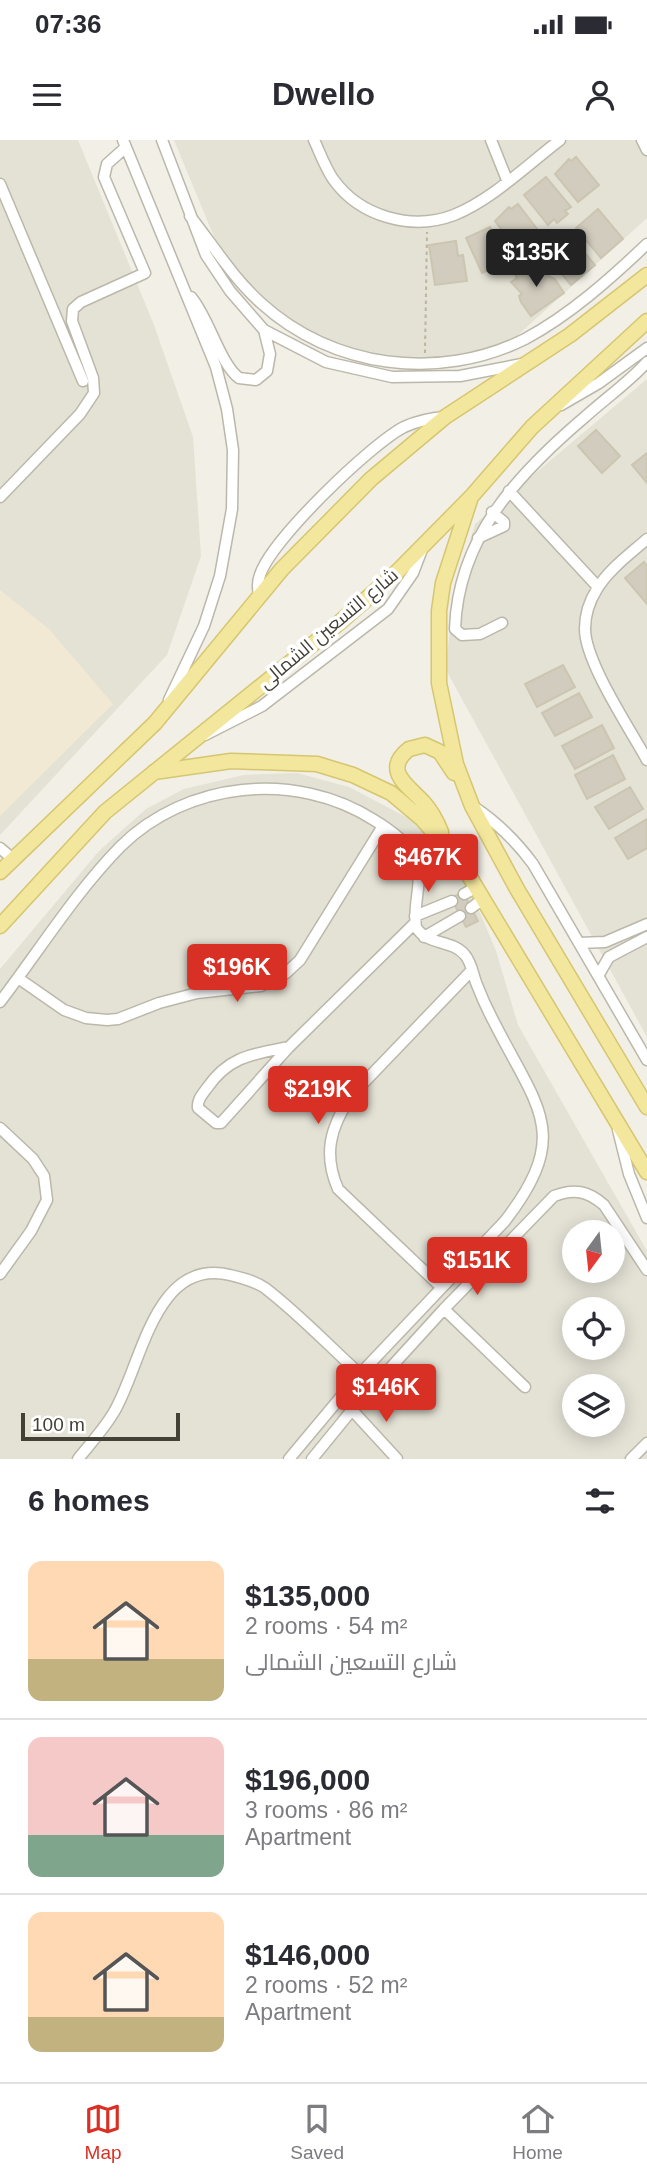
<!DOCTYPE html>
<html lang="en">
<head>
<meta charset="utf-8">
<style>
  body { margin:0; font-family:Helvetica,Cairo,sans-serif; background:#f2f2f3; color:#2b2b33; height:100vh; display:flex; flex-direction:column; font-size:26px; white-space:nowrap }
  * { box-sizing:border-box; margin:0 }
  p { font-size:23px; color:#7c7c81 }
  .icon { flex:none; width:38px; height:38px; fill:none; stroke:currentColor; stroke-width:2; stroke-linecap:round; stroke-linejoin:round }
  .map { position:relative; height:1319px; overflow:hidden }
  .panel { display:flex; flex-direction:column; background:#fff; flex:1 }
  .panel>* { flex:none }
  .needle { width:46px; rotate:195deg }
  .buttons { position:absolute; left:562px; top:1080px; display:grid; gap:14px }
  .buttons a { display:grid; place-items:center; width:63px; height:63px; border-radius:50%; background:#fff; box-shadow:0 4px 18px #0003; font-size:35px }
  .scale { position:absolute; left:21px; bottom:18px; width:159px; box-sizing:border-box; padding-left:7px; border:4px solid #434036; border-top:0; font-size:19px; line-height:24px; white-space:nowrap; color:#434036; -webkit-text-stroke:5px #fff; paint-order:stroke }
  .price { position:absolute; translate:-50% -60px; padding:0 16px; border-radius:7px; background:#d93025; color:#fff; font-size:23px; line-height:46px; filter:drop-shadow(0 2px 4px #0008) }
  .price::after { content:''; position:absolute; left:50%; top:42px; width:21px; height:16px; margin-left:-10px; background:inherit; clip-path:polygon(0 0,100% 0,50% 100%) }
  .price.on { background:#222; color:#fff }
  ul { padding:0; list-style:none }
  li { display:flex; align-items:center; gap:21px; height:175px; padding:0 28px }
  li+li { border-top:2px solid #e1e1e2 }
  li span { display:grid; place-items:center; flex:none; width:196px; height:140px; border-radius:14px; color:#555 }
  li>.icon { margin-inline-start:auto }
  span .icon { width:84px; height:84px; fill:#fffc; stroke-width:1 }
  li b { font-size:30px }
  h2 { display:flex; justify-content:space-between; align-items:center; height:84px; padding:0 28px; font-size:30px }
  .status { display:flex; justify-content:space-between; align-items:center; height:49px; padding:0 35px; background:#fff; direction:ltr }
  .status svg { height:19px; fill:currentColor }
  header { display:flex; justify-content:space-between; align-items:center; height:91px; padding:0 28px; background:#fff; font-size:32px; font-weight:700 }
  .tab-bar { display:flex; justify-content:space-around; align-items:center; height:98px; border-top:2px solid #e1e1e2; background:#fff; font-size:19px; color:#7c7c81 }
  .tab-bar a { display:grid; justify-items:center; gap:4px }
  .tab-bar .on { color:#d93025 }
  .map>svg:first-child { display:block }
  .residential { fill:#e4e2d5; fill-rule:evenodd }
  .commercial { fill:#f1e9d3 }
  .building { fill:#d1ccbd; stroke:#cbc5b1; stroke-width:2 }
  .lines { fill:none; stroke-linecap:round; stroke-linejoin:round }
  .minor-casing { stroke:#bbb8aa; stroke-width:13 }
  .major-casing { stroke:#d6c670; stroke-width:17 }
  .path { stroke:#bbb59d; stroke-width:2; stroke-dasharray:3.5 3.5; stroke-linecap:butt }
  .minor { stroke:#fff; stroke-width:10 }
  .major { stroke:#f3e79e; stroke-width:14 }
  .labels { text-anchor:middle; stroke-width:7; stroke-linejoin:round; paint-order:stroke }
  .street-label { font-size:19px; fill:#434036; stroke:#fff }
</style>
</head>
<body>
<div class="status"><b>07:36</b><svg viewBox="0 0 49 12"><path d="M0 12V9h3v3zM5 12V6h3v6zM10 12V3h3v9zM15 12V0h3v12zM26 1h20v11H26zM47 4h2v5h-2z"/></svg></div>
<header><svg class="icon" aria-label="menu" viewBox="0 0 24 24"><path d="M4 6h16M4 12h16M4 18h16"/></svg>Dwello<svg class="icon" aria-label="person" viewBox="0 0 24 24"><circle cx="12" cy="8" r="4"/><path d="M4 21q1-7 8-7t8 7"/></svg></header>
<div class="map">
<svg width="647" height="1319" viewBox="0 0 647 1319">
  <rect width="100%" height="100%" fill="#f1efe6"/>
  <path class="residential" d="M 0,0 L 78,0 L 154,185 L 193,297 L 201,416 L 167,515 L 0,695 Z
    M 174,0 L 647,0 L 647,78 L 498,213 L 430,221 L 353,209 L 297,187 L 255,157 L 224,121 Z
    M 647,239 L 647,897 L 445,528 L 455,455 L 475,384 Z
    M 297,633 L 349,647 L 410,679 L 463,732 L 496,811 L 518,885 L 647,1111 L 647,1319 L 0,1319 L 0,829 L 99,711 L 146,669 L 184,649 L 244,635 ZM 574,1092 L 612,1092 L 612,1130 L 574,1130 ZM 574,1169 L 612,1169 L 612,1208 L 574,1208 ZM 574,1246 L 612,1246 L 612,1284 L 574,1284 Z"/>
  <path class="commercial" d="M 0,450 L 49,489 L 113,564 L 0,676 Z"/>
  <path class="building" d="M 576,17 L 599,45 L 578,62 L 555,34 L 569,19 L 571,21 Z
    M 546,37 L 571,67 L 565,71 L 568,74 L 557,83 L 554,79 L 548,85 L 524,55 Z
    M 518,64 L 541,94 L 519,112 L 495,81 L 509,67 L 511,69 Z
    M 598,69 L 623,99 L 601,118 L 576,88 Z
    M 490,87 L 496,101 L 499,99 L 509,121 L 482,133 L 466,98 Z
    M 570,95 L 595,125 L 571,145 L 560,132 L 563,130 L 546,114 Z
    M 456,101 L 458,116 L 463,115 L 467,141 L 435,145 L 429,105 Z
    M 537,124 L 544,134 L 555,139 L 564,153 L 531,176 L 521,162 L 519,156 L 522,154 L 511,142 L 517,138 L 515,135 Z
    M 596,290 L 620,316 L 602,333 L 578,306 Z
    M 647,313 L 647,343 L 632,325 Z
    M 644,422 L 647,426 L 647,464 L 625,438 Z
    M 563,525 L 575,547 L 537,567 L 525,544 Z
    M 579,553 L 592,577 L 555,596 L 542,573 Z
    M 602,585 L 614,608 L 575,629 L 562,606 Z
    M 613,615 L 625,639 L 587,659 L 575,635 Z
    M 630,647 L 643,669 L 609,689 L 595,667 Z
    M 647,679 L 647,708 L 628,719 L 615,698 Z
    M 463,752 L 478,781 L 466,787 L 451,758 Z"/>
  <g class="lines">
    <defs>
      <path id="minor" d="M 123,0 L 216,227 L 227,269 L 233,310 L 232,369 L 220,436 L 204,486 L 169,560
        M 162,0 L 206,115 L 230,151 L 264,190 L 326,222 L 392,237 L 460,236 L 522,224
        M 314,0 C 320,13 325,27 333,39 C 360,77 412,91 454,75 C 493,59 527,25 560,0
        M 491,0 L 507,40
        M 642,0 L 647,10
        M 0,44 L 83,241
        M 190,76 C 213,105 233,138 261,163 C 332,228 439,242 525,199 C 570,175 610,139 647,104
        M 191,157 C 209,178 220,224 239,238 L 256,240 L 267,231 L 270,214 L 264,190
        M 561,265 L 599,243 L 647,208
        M 509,351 L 598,447
        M 0,357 L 80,274 L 94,253 L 93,238 L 72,181 L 73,169 L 81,162 L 145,133 L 104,37 L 107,24 L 126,7
        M 478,398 L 504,386 L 504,382 L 492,372
        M 647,399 C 630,414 609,429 597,449 C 590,460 585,475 585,489 C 585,522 630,589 647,620
        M 259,456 C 258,449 257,442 260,435 C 271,400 371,304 404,287 C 417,281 431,278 445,277
        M 502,483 L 480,494 L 462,495 L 455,489 C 458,396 520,332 586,276 C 606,258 629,242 647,222
        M 205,595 L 262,566 L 388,469 L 413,433 L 423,407
        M 474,667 C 498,683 516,701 533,724 L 647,920
        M 0,708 L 13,719
        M 464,754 L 477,747
        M 471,768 L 483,759
        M 415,776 L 452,761
        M 424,797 L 460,776
        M 579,803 L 605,802 L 647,784
        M 598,836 L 609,817 L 647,797
        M 18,838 L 64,870 L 86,878 L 107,880 L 118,879 L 159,863 L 197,853 L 261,846 L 286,833 L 300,820 L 383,686
        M 0,862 C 39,811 75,753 120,707 C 186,641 296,630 374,680 C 387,688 405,700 413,714 C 426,739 412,761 416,787 C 427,806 452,799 465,815 C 472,823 473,836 477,845 C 482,858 488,871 495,884 C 538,969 572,994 505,1081 L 360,1234 L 289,1319
        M 289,907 L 221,983 L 216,983 L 198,968 C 197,960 202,955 207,948 C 229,916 253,914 289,907 Z
        M 289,907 L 415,783
        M 0,988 L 33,1019 L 44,1036 L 47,1060 L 31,1091 L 0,1134
        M 618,990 L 629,1034 L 647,1078
        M 441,1147 L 338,1049 C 323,1014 330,988 351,956 L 472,830
        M 444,1169 L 525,1247
        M 352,1270 L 397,1319
        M 78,1319 C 90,1304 104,1289 114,1272 C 142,1225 154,1117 230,1135 C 242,1138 255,1141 265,1148 C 299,1174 329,1206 360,1234
        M 312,1319 L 352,1270 L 444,1169 L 554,1056 C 574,1048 588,1051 604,1065 L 647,1130
        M 631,1319 L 647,1303"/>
      <path id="major" d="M 470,360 L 443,443 L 439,471 L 439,543 L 456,624 L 472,666 L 517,749 L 647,967
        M 154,632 L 231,621 L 317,624 L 353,635 L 391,653 L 422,679 L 465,729 L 647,1032
        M 441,692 C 437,682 432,672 424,663 C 410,647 381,631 409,609 L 425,605 L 440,612 L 454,633
        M 0,732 L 155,583 L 282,429 L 371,339 L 445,277 L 570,195 L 647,135
        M 0,786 L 105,672 L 339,483 L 397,432 L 471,357 L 532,287 L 647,181"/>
    </defs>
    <use href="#minor" class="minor-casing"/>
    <use href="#major" class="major-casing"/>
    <path class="path" d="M 425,213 L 427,92"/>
    <use href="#minor" class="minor"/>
    <use href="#major" class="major"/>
  </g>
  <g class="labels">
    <g class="street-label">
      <text transform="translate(328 488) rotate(-40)" y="7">شارع التسعين الشمالى</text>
    </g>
  </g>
</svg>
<div class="buttons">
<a><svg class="needle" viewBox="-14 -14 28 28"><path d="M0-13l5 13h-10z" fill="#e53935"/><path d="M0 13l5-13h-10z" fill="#7c7c81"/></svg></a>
<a><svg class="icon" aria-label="locate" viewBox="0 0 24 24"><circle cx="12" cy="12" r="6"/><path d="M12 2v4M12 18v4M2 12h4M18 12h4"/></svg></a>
<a><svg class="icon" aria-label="layers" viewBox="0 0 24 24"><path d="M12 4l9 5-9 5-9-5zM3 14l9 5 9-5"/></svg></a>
</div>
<div class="scale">100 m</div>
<b class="price on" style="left:536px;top:149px">$135K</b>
<b class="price" style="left:428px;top:754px">$467K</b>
<b class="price" style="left:237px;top:864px">$196K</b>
<b class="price" style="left:318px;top:986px">$219K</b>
<b class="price" style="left:477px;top:1157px">$151K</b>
<b class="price" style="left:386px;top:1284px">$146K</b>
</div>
<section class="panel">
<h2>6 homes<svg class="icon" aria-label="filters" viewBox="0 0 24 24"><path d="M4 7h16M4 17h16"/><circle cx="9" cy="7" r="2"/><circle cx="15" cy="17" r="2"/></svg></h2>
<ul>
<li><span style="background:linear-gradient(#ffd9b3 70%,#c2b280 0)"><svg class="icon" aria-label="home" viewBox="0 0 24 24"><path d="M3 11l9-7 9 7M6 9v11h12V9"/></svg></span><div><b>$135,000</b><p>2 rooms · 54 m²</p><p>شارع التسعين الشمالى</p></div></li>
<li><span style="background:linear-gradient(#f6c9c9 70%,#7fa58c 0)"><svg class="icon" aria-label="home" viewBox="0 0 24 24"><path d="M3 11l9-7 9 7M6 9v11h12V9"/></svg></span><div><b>$196,000</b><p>3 rooms · 86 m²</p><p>Apartment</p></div></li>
<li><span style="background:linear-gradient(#ffd9b3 75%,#c2b280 0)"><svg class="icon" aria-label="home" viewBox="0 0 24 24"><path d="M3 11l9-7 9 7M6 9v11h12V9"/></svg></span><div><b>$146,000</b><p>2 rooms · 52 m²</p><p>Apartment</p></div></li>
</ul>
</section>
<nav class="tab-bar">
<a class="on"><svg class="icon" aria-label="map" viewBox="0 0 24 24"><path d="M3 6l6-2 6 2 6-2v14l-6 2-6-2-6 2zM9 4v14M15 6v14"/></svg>Map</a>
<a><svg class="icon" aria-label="saved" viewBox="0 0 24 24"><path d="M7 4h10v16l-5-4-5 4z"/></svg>Saved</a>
<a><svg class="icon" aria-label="home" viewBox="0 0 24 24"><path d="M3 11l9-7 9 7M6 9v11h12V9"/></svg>Home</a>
</nav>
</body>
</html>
